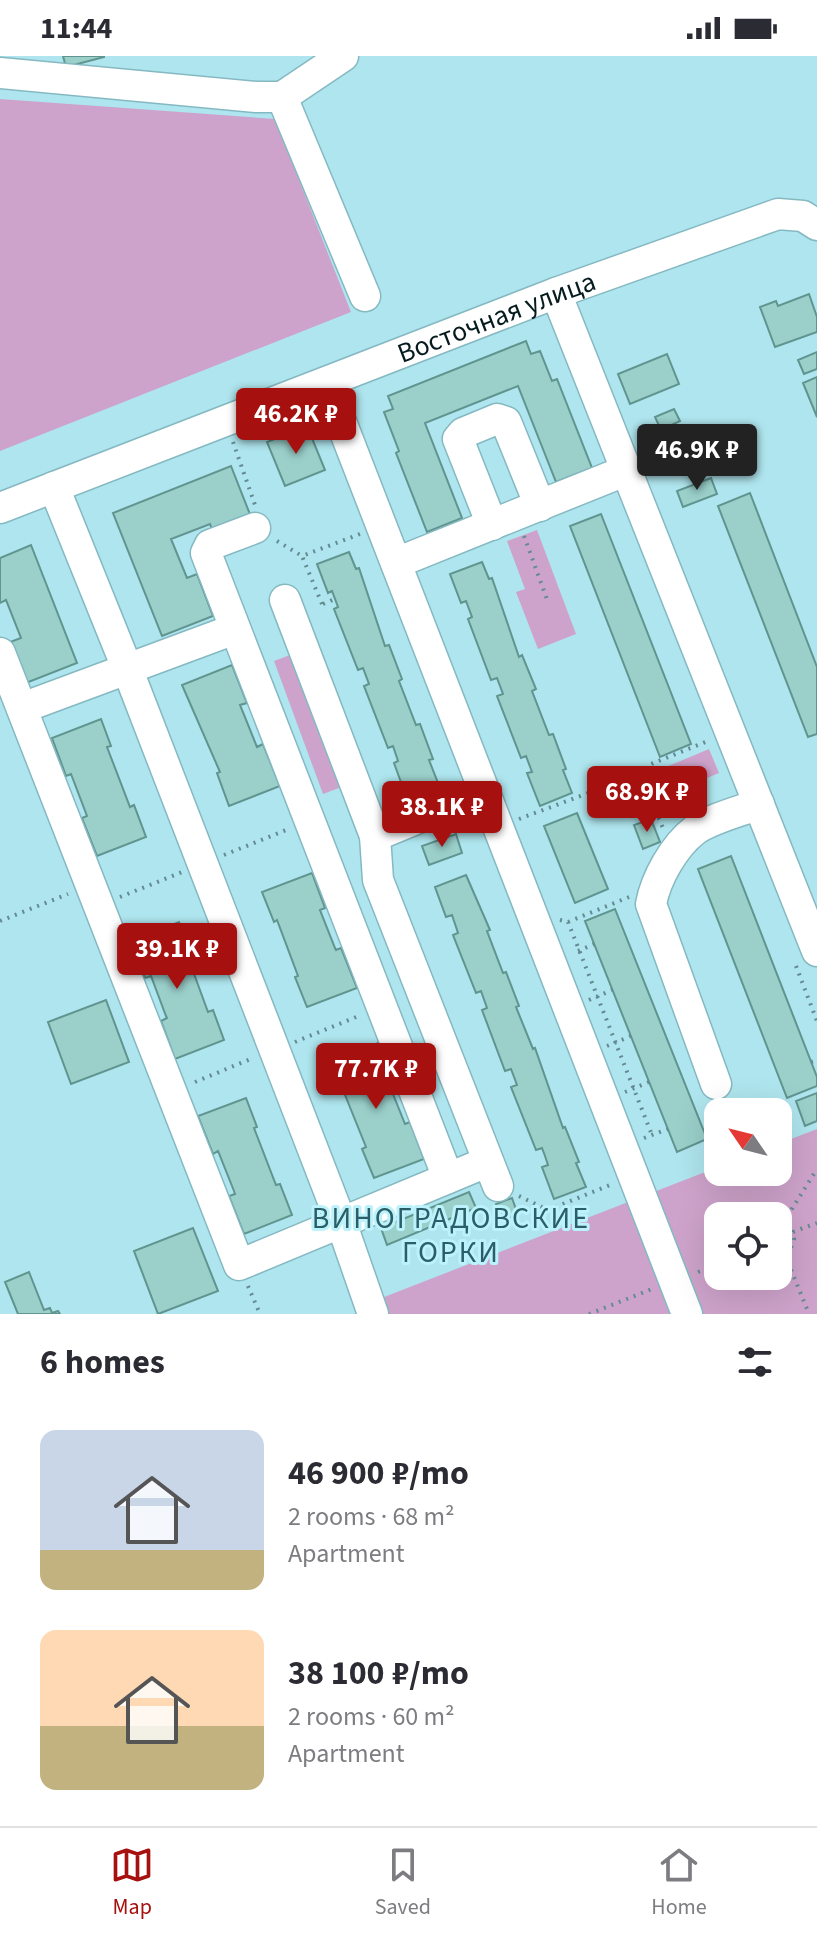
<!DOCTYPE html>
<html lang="en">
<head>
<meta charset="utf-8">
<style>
  body { margin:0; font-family:"Source Sans 3",sans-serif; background:#f2f2f3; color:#2b2b33; height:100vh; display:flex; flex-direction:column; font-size:30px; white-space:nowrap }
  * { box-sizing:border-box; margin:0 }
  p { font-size:26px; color:#7c7c81 }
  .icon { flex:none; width:44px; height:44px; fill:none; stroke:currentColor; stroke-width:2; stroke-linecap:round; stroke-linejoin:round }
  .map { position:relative; height:1258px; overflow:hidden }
  .side { display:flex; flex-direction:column; background:#fff; flex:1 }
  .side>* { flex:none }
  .needle { width:52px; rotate:305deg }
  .fabs { position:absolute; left:704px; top:1042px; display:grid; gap:16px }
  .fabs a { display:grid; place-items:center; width:88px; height:88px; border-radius:16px; background:#fff; box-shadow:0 8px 32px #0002; font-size:40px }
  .price { position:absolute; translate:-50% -68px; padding:0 18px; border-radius:8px; background:#a6110f; color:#fff; font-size:26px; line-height:52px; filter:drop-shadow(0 2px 4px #0008) }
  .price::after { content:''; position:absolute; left:50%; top:48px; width:24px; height:18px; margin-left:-12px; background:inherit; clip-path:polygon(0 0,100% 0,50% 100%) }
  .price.selected { background:#222; color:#fff }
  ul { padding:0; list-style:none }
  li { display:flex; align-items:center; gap:24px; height:200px; padding:0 40px }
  li span { display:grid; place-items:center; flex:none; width:224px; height:160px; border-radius:16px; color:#555 }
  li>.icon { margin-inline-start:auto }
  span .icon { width:96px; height:96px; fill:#fffc; stroke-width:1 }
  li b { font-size:34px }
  h2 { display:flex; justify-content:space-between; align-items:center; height:96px; padding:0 40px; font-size:34px }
  .status { display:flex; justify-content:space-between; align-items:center; height:56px; padding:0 40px; background:#fff; direction:ltr }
  .status svg { height:22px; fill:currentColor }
  .tab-bar { display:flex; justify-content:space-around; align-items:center; height:112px; border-top:2px solid #e1e1e2; background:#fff; font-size:22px; color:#7c7c81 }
  .tab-bar a { display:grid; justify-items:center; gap:4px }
  .tab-bar .selected { color:#a6110f }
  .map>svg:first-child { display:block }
  .green { fill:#cea3cb; fill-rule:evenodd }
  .building { fill:#9acfca; stroke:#60948f; stroke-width:2 }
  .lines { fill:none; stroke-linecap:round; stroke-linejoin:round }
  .minor-casing { stroke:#85b9c2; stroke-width:33 }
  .path { stroke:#648b92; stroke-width:4; stroke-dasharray:2 6; stroke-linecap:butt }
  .minor { stroke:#fff; stroke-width:30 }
  .labels { text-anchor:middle; stroke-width:6; stroke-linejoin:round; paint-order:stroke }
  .street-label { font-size:28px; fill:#051b1e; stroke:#bcf2fb }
  .neighbourhood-label { font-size:30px; letter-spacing:2px; fill:#2b5e66; stroke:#bcf2fb }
</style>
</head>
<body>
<div class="status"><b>11:44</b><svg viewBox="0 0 49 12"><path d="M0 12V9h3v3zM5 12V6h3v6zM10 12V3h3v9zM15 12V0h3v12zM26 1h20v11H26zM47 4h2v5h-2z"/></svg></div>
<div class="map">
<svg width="817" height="1258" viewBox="0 0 817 1258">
  <rect width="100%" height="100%" fill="#afe5ee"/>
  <path class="green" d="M 0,43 L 275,63 L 351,256 L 0,395 Z
    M 537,474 L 576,578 L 538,593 L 516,536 L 525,533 L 507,485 Z
    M 298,596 L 347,729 L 323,738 L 274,605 Z
    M 709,693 L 719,717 L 657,743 L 647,719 Z
    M 817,1073 L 817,1258 L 385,1258 L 379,1243 L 718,1111 L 718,1116 L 778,1116 L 778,1088 ZM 718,1160 L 778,1160 L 778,1220 L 718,1220 Z"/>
  <path class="building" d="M 63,0 L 104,0 L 104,1 L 66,11 Z
    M 809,238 L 817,261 L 817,276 L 775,291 L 760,251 L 776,245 L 778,250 Z
    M 526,285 L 531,298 L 540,295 L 552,325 L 557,323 L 592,412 L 556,426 L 518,330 L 425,367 L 462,462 L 427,476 L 396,397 L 399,395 L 384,356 L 393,353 L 388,340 Z
    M 817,296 L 817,313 L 804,318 L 798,304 Z
    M 667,298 L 679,328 L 630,348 L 618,318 Z
    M 817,321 L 817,361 L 803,327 Z
    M 674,353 L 680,365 L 661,374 L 655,361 Z
    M 307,370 L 325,414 L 285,430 L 267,386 Z
    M 231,410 L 251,461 L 213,476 L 210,468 L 171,483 L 187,522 L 197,518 L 213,560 L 162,580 L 113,457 Z
    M 711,422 L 717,438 L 683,451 L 677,435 Z
    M 750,437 L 817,611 L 817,678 L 808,681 L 718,450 Z
    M 601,458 L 691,688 L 660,701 L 570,470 Z
    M 31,489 L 77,607 L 26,627 L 10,586 L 21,582 L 6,544 L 0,547 L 0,502 Z
    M 349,496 L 356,513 L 359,512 L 385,590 L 389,589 L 402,623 L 399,625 L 416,669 L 420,668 L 433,703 L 429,704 L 438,727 L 406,740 L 394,707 L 398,705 L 393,690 L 388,692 L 364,630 L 369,628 L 363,612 L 358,614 L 334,553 L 338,551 L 332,535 L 328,537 L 317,508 Z
    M 482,506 L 489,523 L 492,522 L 519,601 L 522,599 L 536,633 L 532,635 L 549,679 L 553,678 L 566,713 L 563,714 L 572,737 L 540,750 L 527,717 L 532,716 L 526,700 L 521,702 L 497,640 L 503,638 L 497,622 L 491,624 L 468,563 L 472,561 L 466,545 L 461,547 L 450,518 Z
    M 232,609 L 247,647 L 240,649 L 257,691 L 263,688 L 280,730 L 229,750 L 217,717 L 220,716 L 182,629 Z
    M 101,663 L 111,690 L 107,691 L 130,751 L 134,749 L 146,781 L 97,800 L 82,762 L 87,760 L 71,718 L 66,720 L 52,682 Z
    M 577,757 L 608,833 L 575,847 L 544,770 Z
    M 651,763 L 660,786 L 643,793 L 634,769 Z
    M 456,778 L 462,797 L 429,809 L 422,790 Z
    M 731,800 L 817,1021 L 817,1030 L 787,1042 L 698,813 Z
    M 312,817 L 325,852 L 320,854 L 335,892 L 336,894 L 341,892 L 357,932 L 307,951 L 295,921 L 298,920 L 277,864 L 274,866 L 262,836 Z
    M 466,819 L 490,874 L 487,875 L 503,917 L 506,916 L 519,950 L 516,951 L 533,993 L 535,992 L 563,1072 L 565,1071 L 579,1106 L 576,1107 L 586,1131 L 554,1143 L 542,1111 L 548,1109 L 545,1100 L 542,1092 L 536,1094 L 511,1031 L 517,1029 L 511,1013 L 505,1015 L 482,954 L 487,952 L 481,935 L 476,937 L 453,879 L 458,877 L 452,859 L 446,861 L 435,831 Z
    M 615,853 L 707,1083 L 677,1096 L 585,865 Z
    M 179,866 L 190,895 L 186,896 L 208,956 L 213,954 L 224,984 L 175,1003 L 161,965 L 167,962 L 166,960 L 151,920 L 145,922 L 131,885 Z
    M 106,944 L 129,1006 L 71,1028 L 48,966 Z
    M 378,987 L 393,1024 L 389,1025 L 389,1028 L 405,1068 L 410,1066 L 424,1103 L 374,1122 L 362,1093 L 366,1091 L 343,1034 L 340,1035 L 329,1007 Z
    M 817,1037 L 817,1065 L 805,1070 L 796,1045 Z
    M 246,1042 L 257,1071 L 254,1072 L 276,1129 L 280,1128 L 292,1159 L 244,1178 L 229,1140 L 235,1138 L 234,1135 L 218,1095 L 213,1098 L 198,1060 Z
    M 469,1136 L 476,1152 L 387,1189 L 381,1172 Z
    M 512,1142 L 518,1159 L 501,1165 L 496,1148 Z
    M 193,1172 L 218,1235 L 158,1258 L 134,1195 Z
    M 29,1216 L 44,1254 L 50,1252 L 52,1257 L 58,1255 L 60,1258 L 18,1258 L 5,1226 Z"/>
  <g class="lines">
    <defs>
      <g id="minor">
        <path d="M 0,17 L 256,41 L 282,41 L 365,240"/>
        <path d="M 282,41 L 343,0"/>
        <path d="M 556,237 L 817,895"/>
        <path d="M 326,327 L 687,1258"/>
        <path d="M 54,431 L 127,612 L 341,1166 L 373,1258"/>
        <path id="s1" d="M 0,452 L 556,237 L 778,158 L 803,160 L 817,169"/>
        <path d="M 492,469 L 458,383 L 463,377 L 497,363 L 506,366 L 540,450"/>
        <path d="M 255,472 L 210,489 L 206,497 L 448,1122"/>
        <path d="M 396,507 L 625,415"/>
        <path d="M 285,544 L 375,780 L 378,824 L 498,1130"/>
        <path d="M 0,597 L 239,1209 L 487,1106"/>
        <path d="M 22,652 L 235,573"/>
        <path d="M 375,780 L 484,735"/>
        <path d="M 716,1028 L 651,848 C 656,822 674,790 695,774 C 710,763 741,755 759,748"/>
      </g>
    </defs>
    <use href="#minor" class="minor-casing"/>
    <path class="path" d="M 233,386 L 255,449
      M 524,480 L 548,546
      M 277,485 L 302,500
      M 322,548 L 302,500 L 360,478
      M 323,548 L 335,543
      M 639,718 L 651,708 L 708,685
      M 519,763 L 639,718 L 663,772
      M 224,799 L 286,774
      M 120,841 L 182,816
      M 560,864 L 568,866 L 652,1079
      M 0,865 L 68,838
      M 568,866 L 629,841
      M 578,895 L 594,888
      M 796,910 L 817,965
      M 589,944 L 612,934
      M 295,986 L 361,959
      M 607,990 L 631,980
      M 811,1006 L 817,1004
      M 195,1026 L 253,1002
      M 625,1036 L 649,1026
      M 644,1082 L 668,1073
      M 519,1140 L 548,1154 L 610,1129
      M 778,1166 L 789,1171 L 794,1183 L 790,1195 L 778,1201
      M 783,1167 L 817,1113
      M 793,1176 L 817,1167
      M 785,1199 L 809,1258
      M 698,1216 L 718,1208
      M 248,1230 L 260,1258
      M 589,1258 L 652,1233"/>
    <use href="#minor" class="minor"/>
  </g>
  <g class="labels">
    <g class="street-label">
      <text dy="10" stroke="none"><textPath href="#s1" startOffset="532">Восточная улица</textPath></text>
    </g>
    <g class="neighbourhood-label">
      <text x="451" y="1172">ВИНОГРАДОВСКИЕ<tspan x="451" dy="34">ГОРКИ</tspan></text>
    </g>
  </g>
</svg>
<div class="fabs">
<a><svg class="needle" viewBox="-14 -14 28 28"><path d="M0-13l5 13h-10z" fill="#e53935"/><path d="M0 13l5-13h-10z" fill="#7c7c81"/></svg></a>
<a><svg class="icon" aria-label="locate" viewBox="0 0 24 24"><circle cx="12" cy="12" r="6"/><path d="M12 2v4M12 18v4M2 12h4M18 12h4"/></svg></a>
</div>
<b class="price" style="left:296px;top:400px">46.2K ₽</b>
<b class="price selected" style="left:697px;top:436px">46.9K ₽</b>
<b class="price" style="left:647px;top:778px">68.9K ₽</b>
<b class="price" style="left:442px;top:793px">38.1K ₽</b>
<b class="price" style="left:177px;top:935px">39.1K ₽</b>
<b class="price" style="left:376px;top:1055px">77.7K ₽</b>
</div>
<section class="side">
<h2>6 homes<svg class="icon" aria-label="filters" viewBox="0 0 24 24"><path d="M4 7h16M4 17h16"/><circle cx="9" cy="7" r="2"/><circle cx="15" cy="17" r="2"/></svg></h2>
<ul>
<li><span style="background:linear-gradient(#c9d6e8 75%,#c2b280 0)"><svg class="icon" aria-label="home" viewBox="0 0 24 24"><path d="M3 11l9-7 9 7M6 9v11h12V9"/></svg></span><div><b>46 900 ₽/mo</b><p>2 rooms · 68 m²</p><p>Apartment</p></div></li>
<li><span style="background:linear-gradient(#ffd9b3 60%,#c2b280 0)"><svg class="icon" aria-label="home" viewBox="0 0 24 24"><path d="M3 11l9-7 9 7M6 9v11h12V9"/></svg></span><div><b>38 100 ₽/mo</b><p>2 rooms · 60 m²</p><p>Apartment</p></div></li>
</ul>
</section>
<nav class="tab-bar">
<a class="selected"><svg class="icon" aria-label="map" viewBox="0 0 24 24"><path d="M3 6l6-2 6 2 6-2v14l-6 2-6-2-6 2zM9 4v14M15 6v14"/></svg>Map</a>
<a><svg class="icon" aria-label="saved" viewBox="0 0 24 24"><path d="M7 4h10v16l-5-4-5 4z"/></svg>Saved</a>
<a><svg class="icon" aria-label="home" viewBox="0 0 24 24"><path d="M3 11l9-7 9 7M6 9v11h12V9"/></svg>Home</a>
</nav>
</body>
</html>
